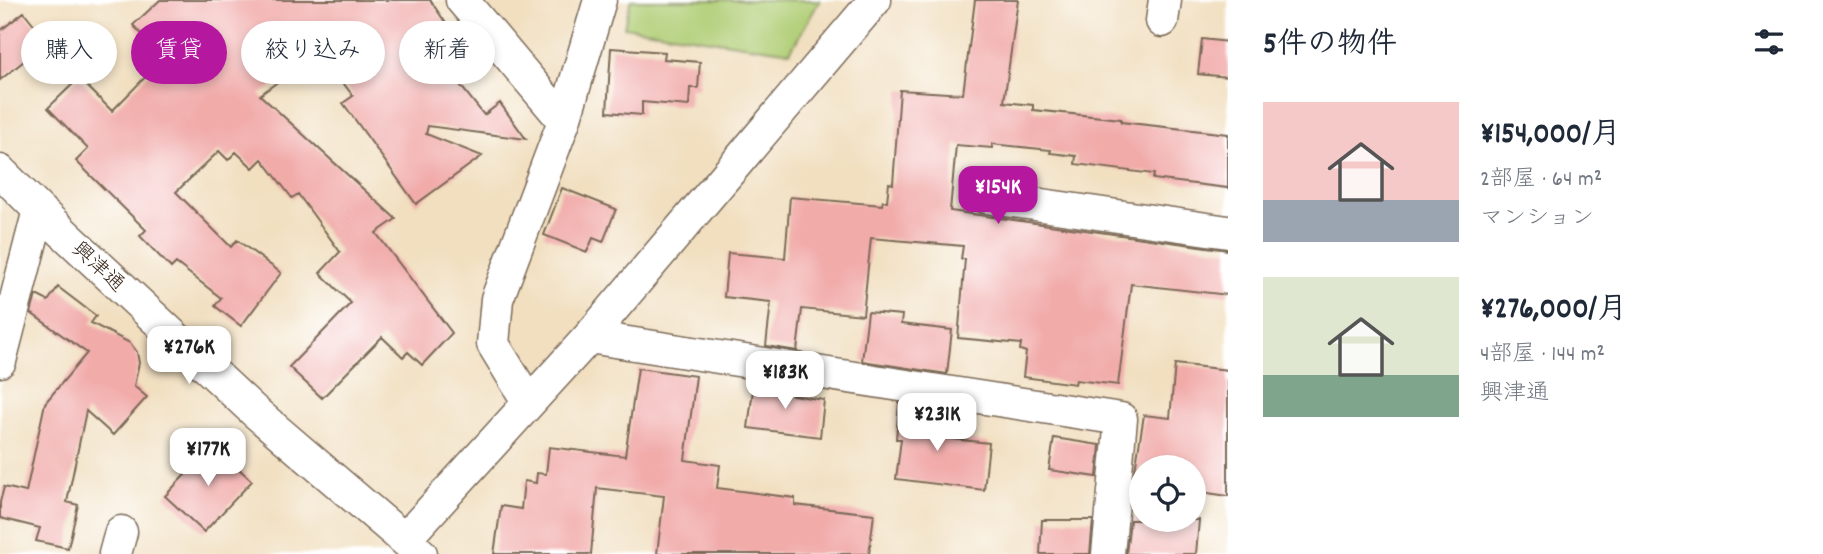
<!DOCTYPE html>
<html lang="ja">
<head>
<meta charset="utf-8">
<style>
  body { margin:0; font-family:Dekko,"Klee One",sans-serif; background:#f2f2f3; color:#1f2937; height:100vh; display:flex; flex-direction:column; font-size:26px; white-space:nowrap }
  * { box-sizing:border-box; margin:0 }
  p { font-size:23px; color:#747a83 }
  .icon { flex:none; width:38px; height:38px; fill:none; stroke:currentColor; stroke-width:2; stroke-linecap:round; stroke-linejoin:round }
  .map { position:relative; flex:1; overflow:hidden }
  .drawer { display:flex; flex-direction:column; background:#fff; width:595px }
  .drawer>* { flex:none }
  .guide { position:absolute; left:21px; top:21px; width:665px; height:63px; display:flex; gap:14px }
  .controls { position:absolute; left:1129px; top:455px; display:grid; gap:14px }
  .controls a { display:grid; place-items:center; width:77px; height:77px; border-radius:50%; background:#fff; box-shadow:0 4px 10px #0003; font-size:35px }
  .price { position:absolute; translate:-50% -60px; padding:0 16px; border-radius:14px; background:#fff; color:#222; font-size:23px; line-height:46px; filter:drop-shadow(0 2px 4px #0008) }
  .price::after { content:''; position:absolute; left:50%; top:42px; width:21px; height:16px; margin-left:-10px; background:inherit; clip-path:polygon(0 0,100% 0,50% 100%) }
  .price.current { background:#b5179e; color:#fff }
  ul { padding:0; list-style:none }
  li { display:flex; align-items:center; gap:21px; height:175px; padding:0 35px }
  li span { display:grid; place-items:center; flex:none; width:196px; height:140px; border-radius:0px; color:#555 }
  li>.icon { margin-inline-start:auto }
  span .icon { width:84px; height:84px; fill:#fffc; stroke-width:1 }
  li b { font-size:30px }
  h2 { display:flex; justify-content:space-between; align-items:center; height:84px; padding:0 35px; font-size:30px }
  .pill { padding:0 24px; border-radius:32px; background:#fff; box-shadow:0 4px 10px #0003; font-size:24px; line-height:63px }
  .pill.current { background:#b5179e; color:#fff }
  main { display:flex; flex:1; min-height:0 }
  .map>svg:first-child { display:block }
  .green { fill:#b0ce76; stroke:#767c4a; stroke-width:2 }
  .building { fill:#f1acaa }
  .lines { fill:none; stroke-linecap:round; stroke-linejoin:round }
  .street-casing { stroke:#7b6957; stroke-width:35 }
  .street { stroke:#fff; stroke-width:32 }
  .labels { text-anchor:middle; stroke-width:7; stroke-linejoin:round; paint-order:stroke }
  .street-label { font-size:21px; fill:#3b2a1e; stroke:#fff }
</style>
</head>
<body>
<main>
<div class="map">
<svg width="1228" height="554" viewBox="0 0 1228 554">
  <rect width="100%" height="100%" fill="#fff"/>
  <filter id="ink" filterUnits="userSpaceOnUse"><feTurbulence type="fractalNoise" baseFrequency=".0143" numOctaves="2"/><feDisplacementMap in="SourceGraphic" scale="14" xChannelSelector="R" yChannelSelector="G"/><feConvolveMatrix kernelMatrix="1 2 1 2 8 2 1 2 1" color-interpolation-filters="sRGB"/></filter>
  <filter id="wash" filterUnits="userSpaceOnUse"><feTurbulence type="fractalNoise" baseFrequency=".00686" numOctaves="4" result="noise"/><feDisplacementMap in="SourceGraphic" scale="28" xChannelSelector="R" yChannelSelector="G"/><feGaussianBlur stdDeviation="1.57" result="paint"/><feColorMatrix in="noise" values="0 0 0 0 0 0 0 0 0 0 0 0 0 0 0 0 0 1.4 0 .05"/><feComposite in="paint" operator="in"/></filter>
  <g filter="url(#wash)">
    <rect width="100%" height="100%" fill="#f1dfc0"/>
    <path class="green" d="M 631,0 L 820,0 L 790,52 L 624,27 Z"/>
    <g id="blocks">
      <path class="building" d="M 160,0 L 430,0 L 469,57 L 449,71 L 484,115 L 500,103 L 526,139 L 428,126 L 426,134 L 482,156 L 416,204 L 343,103 L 353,96 L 319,51 L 260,95 L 396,219 L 376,233 L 452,333 L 422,365 L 408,352 L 403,357 L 382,337 L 322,398 L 289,367 L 351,303 L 320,273 L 340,252 L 298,194 L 292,198 L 262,159 L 253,168 L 236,152 L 228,160 L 219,151 L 176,192 L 231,247 L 237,240 L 281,273 L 241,326 L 215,306 L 221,298 L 176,263 L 171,268 L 140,236 L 146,230 L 76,161 L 88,149 L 48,108 L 79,78 L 112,111 L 164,58 L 133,25 Z
        M 975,0 L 1018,0 L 1004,102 L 1033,105 L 1033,110 L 1121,119 L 1121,122 L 1228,134 L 1228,188 L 1153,179 L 1154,174 L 1075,164 L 1076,156 L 1050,153 L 1051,150 L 992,144 L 992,148 L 956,145 L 950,211 L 1228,250 L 1228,295 L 1131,284 L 1118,385 L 1076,380 L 1075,384 L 1023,377 L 1026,352 L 1020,350 L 1021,344 L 958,338 L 965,259 L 961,259 L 963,246 L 871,238 L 863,315 L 802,309 L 797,351 L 766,346 L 771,302 L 724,297 L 728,253 L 785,258 L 790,197 L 882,205 L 883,201 L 887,201 L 889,183 L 893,184 L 900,90 L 963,94 Z
        M 24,12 L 48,42 L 0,80 L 0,31 Z
        M 1202,39 L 1228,42 L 1228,77 L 1198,74 Z
        M 611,48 L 665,52 L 664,59 L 700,62 L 698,88 L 690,88 L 689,106 L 642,102 L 642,115 L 607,112 Z
        M 562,188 L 616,209 L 603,242 L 593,238 L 587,252 L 544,235 Z
        M 58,287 L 96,316 L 91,323 L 130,343 L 137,352 L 139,363 L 134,386 L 147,397 L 113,435 L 86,411 L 67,502 L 78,505 L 68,548 L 36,541 L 40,528 L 0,518 L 0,502 L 4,487 L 26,492 L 45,403 L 87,353 L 31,313 L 36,295 L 48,301 Z
        M 868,312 L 902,315 L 901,324 L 952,330 L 947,374 L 862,361 Z
        M 1175,364 L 1228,370 L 1228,496 L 1194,491 L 1194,467 L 1141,467 L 1141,483 L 1133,482 L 1144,415 L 1170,418 Z
        M 638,368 L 696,376 L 685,460 L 720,465 L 717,488 L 795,498 L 795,505 L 874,514 L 869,554 L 657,554 L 664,496 L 597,488 L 591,554 L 494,554 L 501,506 L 521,509 L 524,481 L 536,483 L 537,473 L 546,474 L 549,447 L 625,456 Z
        M 754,382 L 793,387 L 792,395 L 824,400 L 820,437 L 748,428 Z
        M 899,403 L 937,409 L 934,437 L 989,443 L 984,490 L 896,479 L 901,439 L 896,439 Z
        M 1054,438 L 1100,445 L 1097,477 L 1049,470 Z
        M 213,445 L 252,481 L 204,532 L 165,496 Z
        M 1042,520 L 1093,520 L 1090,554 L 1040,554 Z
        M 1130,520 L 1199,520 L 1196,554 L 1126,554 Z"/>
    </g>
  </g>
  <g filter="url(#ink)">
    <use href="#blocks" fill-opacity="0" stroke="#7b6957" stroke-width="2"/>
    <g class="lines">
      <defs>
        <path id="street" d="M 462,0 L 564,121
          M 1162,21 L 1165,0
          M 0,171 L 39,210 L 254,411 L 421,554
          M 986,197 L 1228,232
          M 589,337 L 1121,419 L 1108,554
          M 0,361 L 39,210
          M 529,403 L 493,344 L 497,299 L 564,121 L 600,0
          M 405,539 L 589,337 L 875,0
          M 115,554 L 121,532"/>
      </defs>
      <use href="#street" class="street-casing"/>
      <use href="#street" class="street"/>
    </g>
  </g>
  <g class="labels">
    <g class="street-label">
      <text transform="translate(99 266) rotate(43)" y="7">興津通</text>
    </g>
  </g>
</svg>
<div class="controls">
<a><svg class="icon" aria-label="locate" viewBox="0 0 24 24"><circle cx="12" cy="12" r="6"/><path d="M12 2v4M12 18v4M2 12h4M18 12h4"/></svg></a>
</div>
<b class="price current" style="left:998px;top:226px">¥154K</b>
<b class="price" style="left:189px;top:386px">¥276K</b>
<b class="price" style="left:785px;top:411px">¥183K</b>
<b class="price" style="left:937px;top:453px">¥231K</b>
<b class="price" style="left:208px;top:488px">¥177K</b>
<div class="guide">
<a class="pill">購入</a>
<a class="pill current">賃貸</a>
<a class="pill">絞り込み</a>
<a class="pill">新着</a>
</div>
</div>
<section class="drawer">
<h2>5件の物件<svg class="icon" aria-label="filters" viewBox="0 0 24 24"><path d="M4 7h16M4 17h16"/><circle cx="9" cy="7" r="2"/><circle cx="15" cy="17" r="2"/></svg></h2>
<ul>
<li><span style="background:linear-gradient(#f6c9c9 70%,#9aa5b1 0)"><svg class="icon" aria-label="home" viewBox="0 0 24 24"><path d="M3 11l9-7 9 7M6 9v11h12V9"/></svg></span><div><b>¥154,000/月</b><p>2部屋 · 64 m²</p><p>マンション</p></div></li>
<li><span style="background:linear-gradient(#dfe7d0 70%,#7fa58c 0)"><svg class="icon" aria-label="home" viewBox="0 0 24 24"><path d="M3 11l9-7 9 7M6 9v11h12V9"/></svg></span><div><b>¥276,000/月</b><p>4部屋 · 144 m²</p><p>興津通</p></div></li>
</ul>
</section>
</main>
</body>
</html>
